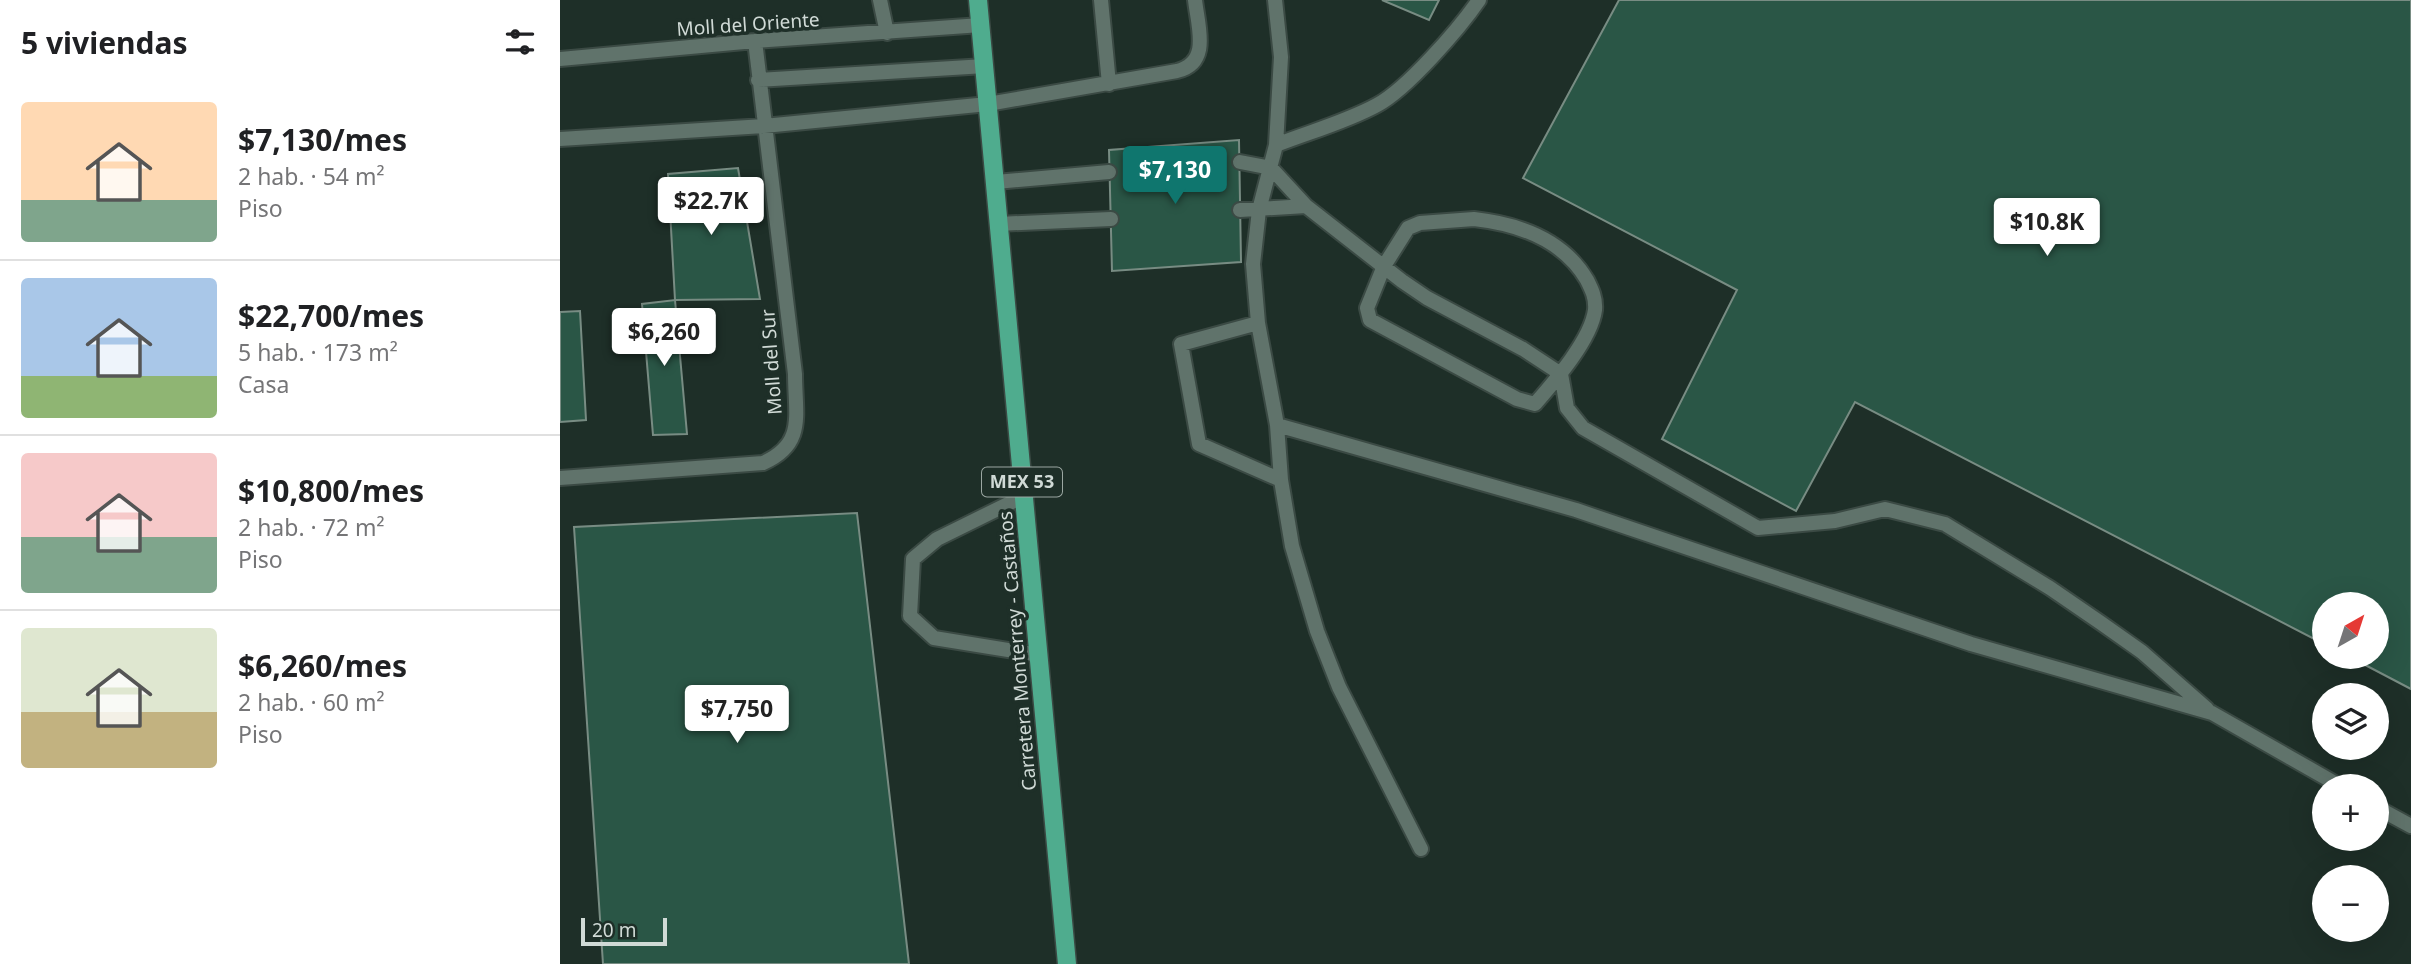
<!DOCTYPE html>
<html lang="es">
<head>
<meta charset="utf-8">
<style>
  body { margin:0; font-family:"Noto Sans",sans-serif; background:#f6f6f6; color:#202124; height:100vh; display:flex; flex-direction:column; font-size:26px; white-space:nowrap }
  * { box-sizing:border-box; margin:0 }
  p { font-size:23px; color:#757577 }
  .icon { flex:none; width:38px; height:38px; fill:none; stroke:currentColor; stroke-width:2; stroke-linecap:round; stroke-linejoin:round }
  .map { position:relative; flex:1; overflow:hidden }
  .panel { display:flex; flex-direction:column; background:#fff; width:560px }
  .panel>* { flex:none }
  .needle { width:46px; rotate:39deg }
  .controls { position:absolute; left:1752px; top:592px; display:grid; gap:14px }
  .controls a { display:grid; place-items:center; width:77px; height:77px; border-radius:50%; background:#fff; box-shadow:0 7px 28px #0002; font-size:35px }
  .scale { position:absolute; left:21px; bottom:18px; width:86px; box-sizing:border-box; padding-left:7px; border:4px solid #d0dad6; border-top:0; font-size:19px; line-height:24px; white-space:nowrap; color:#d0dad6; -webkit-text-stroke:5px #1e2f28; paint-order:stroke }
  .price { position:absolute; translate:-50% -60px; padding:0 16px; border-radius:7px; background:#fff; color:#222; font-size:23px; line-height:46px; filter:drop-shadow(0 2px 4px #0008) }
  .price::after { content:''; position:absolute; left:50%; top:42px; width:21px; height:16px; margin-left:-10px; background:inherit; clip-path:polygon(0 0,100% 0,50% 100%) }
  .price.current { background:#0f766e; color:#fff }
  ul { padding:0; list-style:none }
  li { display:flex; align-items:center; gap:21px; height:175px; padding:0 21px }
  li+li { border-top:2px solid #e0e0e0 }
  li span { display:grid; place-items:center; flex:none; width:196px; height:140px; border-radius:7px; color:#555 }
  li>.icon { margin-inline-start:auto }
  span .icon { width:84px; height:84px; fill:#fffc; stroke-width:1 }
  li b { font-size:30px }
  h2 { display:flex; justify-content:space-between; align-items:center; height:84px; padding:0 21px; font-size:30px }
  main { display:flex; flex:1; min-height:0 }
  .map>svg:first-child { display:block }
  .building { fill:#2a5646; stroke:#788c83; stroke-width:2 }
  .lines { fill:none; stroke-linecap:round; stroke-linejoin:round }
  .lane-casing { stroke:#3b4a44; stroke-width:18 }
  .primary-casing { stroke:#3b4a44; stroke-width:21 }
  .lane { stroke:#60736b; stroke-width:14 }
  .primary { stroke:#4fac8e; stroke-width:18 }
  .labels { text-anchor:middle; stroke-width:7; stroke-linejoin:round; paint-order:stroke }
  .shield { fill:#1e2f28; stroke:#9ba7a2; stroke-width:2 }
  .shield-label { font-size:18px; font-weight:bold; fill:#d0dad6 }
  .street-label { font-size:19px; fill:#d0dad6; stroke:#1e2f28 }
</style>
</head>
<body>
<main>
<section class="panel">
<h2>5 viviendas<svg class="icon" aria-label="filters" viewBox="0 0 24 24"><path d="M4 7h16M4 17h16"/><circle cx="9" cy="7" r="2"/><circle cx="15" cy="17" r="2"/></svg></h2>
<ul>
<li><span style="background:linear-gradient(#ffd9b3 70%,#7fa58c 0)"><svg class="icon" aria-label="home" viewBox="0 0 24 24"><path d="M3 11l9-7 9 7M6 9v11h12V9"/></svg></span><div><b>$7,130/mes</b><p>2 hab. · 54 m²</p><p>Piso</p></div></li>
<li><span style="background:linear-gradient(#a9c7e8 70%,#8fb573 0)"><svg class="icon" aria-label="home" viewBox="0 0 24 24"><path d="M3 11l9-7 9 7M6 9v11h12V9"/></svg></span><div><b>$22,700/mes</b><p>5 hab. · 173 m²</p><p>Casa</p></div></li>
<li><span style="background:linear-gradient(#f6c9c9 60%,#7fa58c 0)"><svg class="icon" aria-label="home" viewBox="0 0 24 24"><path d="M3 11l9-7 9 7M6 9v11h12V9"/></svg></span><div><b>$10,800/mes</b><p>2 hab. · 72 m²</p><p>Piso</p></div></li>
<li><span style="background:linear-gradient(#dfe7d0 60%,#c2b280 0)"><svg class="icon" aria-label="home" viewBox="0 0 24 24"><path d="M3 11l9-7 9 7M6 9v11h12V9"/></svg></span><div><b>$6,260/mes</b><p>2 hab. · 60 m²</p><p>Piso</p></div></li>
</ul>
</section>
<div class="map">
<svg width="1851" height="964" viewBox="0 0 1851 964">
  <rect width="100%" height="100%" fill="#1e2f28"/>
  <path class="building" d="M 822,0 L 879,0 L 869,20 Z
    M 1059,0 L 1851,0 L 1851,689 L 1788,656 L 1816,656 L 1816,604 L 1764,604 L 1764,644 L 1295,402 L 1236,511 L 1102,439 L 1177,290 L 963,178 Z
    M 679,140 L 681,262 L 552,271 L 549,150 Z
    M 178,168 L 200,299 L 115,300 L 108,174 Z
    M 115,300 L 127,434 L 93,435 L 82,304 Z
    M 20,311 L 26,420 L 0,422 L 0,312 Z
    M 297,513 L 349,964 L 43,964 L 14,527 Z"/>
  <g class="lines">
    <defs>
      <path id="lane" d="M 320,0 L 327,33
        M 541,0 L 549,84
        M 715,0 L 721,57 L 716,145 L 699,210 L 693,264 L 698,323 L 717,425 L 1016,510 L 1411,644 L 1652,713 L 1780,786
        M 0,59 L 195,41 L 421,25
        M 198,80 L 425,66
        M 0,139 L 204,126 L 428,104 L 617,71 C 651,63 638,27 635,0
        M 716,145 C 749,132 786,122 817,105 C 847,89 899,29 919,0
        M 680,162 L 711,168 L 746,206 L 842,281 L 867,298 L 963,349 L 1001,374 L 1007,408 L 1023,428 L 1198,528 L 1275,521 L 1325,509 L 1385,524 L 1490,588 L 1541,623 L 1582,652 L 1647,709
        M 436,182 L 549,172
        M 680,210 L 746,206
        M 914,219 C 959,224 1003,239 1027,280 C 1032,290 1036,298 1035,310 C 1031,340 994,382 975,404 L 957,399 L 810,320 L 807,308 L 824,266 L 848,228 L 860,223 Z
        M 438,224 L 551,219
        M 698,323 L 621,344 L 639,444 L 721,480
        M 717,425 L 721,480 L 732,546 L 757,631 L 779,687 L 861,849
        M 0,478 L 203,463 C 246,444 235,415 235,374 L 195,41
        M 464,496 L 377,539 L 353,559 L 350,616 L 374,638 L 479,655
        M 1816,807 L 1851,826"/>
      <path id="primary" d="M 418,0 L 507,964"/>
    </defs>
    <use href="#lane" class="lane-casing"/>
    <use href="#primary" class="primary-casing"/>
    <use href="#lane" class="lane"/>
    <use href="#primary" class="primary"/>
  </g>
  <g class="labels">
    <rect class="shield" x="422" y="467.5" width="80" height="29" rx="5"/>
    <g class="shield-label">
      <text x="462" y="488">MEX 53</text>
    </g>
    <g class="street-label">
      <text transform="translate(188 24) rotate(-4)" y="7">Moll del Oriente</text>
      <text transform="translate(211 362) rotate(-94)" y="7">Moll del Sur</text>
      <text transform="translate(457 651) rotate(-95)" y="7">Carretera Monterrey - Castaños</text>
    </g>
  </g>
</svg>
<div class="controls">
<a><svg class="needle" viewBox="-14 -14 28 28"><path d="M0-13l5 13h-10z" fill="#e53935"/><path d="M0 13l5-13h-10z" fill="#757577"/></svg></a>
<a><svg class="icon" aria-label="layers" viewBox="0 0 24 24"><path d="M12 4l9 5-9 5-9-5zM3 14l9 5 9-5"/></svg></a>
<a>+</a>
<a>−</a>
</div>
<div class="scale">20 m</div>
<b class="price current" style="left:615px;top:206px">$7,130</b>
<b class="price" style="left:151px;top:237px">$22.7K</b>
<b class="price" style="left:1487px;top:258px">$10.8K</b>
<b class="price" style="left:104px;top:368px">$6,260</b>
<b class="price" style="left:177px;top:745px">$7,750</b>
</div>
</main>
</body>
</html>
